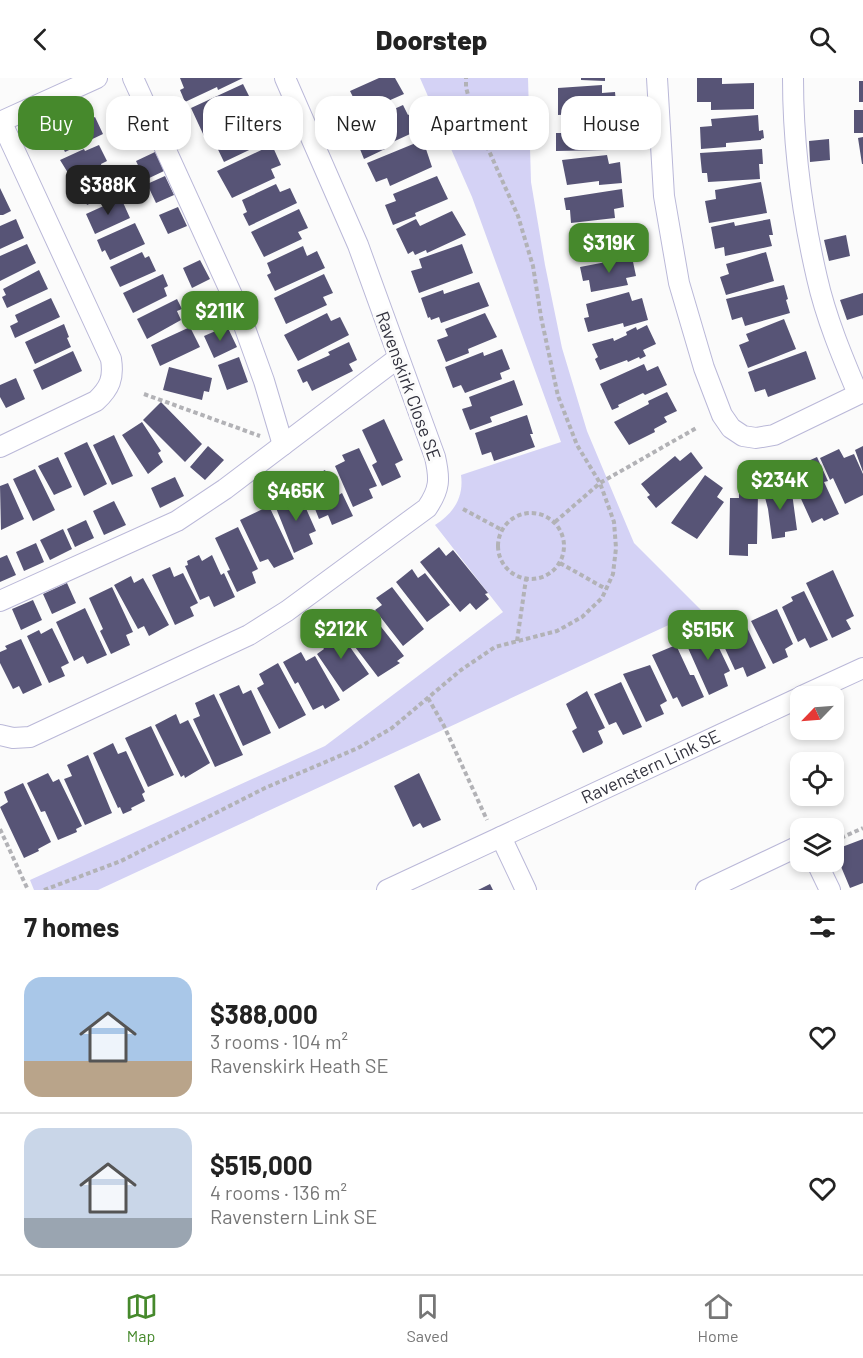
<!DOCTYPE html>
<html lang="en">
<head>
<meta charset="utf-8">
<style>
  body { margin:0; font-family:Barlow,sans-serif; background:#f2f2f2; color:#222; height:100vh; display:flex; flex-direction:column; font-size:22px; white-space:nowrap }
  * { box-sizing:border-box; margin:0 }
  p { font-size:20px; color:#767676 }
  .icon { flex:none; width:33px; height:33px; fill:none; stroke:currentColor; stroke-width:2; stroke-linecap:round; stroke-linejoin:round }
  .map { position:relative; height:812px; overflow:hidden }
  .side { display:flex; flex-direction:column; background:#fff; flex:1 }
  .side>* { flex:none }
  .top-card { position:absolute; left:18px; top:18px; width:828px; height:54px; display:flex; gap:12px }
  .needle { width:39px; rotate:245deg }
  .buttons { position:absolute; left:790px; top:608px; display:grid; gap:12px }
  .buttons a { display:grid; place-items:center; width:54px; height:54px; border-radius:12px; background:#fff; box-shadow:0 3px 9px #0003; font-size:30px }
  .price { position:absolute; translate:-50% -51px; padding:0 14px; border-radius:12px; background:#46892c; color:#fff; font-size:20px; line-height:39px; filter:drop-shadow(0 2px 3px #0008) }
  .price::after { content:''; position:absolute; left:50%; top:36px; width:18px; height:14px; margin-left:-9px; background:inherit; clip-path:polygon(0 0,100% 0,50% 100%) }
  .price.active { background:#222; color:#fff }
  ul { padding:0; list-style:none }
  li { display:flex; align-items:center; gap:18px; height:150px; padding:0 24px }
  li+li { border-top:2px solid #e0e0e0 }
  li span { display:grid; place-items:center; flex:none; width:168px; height:120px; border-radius:18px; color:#555 }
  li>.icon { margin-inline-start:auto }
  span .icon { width:72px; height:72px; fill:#fffc; stroke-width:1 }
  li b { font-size:26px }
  h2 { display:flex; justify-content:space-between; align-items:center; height:72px; padding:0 24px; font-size:26px }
  .chip { padding:0 21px; border-radius:18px; background:#fff; box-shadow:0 3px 9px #0003; font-size:21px; line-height:54px }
  .chip.active { background:#46892c; color:#fff }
  header { display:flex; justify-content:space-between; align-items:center; height:78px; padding:0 24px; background:#fff; font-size:27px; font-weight:800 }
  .tabs { display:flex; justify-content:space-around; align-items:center; height:84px; border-top:2px solid #e0e0e0; background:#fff; font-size:16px; color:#767676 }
  .tabs a { display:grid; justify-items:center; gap:3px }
  .tabs .active { color:#46892c }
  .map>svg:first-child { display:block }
  .green { fill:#d4d2f5 }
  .building { fill:#575476 }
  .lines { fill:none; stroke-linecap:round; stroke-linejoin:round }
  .minor-casing { stroke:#bab8d8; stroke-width:22 }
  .path { stroke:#b2b2b6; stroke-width:4; stroke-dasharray:4.5 3; stroke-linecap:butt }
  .minor { stroke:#fff; stroke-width:20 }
  .labels { text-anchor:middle; stroke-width:6; stroke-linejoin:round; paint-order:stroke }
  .street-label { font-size:18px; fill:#31313d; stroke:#fbfbfb }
</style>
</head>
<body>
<header><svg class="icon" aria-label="back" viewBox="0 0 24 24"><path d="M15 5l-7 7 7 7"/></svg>Doorstep<svg class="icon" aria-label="search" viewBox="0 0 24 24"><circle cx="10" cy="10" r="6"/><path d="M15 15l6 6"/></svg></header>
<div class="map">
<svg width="863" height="812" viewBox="0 0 863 812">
  <rect width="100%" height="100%" fill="#fbfbfb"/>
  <path class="green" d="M 420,0 L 528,0 L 531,104 L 545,187 L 562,270 L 587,353 L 634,465 L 701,532 L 98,812 L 34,812 L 30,802 L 325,668 L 503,534 L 435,447 C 454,435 464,419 461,397 L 561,364 L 472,119 Z"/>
  <path class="building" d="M 180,0 L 243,0 L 218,12 L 217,9 L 185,24 L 180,12 L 184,10 Z
    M 379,0 L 395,0 L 404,16 L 372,30 L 373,34 L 359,40 L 360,43 L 351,47 L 342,23 L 353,19 L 350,13 Z
    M 581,0 L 605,0 L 605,3 L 581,2 Z
    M 697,0 L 722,0 L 722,6 L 754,5 L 754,31 L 711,32 L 711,24 L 697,24 Z
    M 859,3 L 863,3 L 863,24 L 859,24 Z
    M 243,6 L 252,24 L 243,28 L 247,37 L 204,58 L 191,30 Z
    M 602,7 L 602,15 L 615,14 L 617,36 L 596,38 L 596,35 L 558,37 L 558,10 Z
    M 128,22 L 136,40 L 115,50 L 107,32 Z
    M 403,27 L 408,37 L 414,34 L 421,51 L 384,68 L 385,71 L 364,81 L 355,59 L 365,55 L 361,46 Z
    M 854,32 L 863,32 L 863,55 L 854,55 Z
    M 758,37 L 759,53 L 763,52 L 764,60 L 761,61 L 761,62 L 726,65 L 726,69 L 701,71 L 700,49 L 712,48 L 711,41 Z
    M 95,39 L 103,56 L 65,74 L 57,57 Z
    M 617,41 L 617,65 L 608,65 L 609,72 L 556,73 L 556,55 L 561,55 L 561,47 L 586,46 L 586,42 Z
    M 248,42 L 251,49 L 260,45 L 268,63 L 224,84 L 212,59 Z
    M 863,59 L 863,86 L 862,86 L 858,60 Z
    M 829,61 L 830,82 L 810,84 L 809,63 Z
    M 423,62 L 432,89 L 390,108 L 387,100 L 376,104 L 367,85 Z
    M 99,67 L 107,83 L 101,86 L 102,90 L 73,103 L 60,82 L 84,71 L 85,73 Z
    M 272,67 L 281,87 L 271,91 L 275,100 L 232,120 L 217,93 Z
    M 762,71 L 763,86 L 759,86 L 760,101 L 708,104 L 707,95 L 702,95 L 700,75 Z
    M 155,74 L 164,93 L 145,102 L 136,83 Z
    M 607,77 L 609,86 L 620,84 L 622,105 L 599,107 L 599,103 L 567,107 L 562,82 Z
    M 114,90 L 123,110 L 87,127 L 86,124 L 81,126 L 73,109 Z
    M 165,98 L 174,117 L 156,125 L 147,106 Z
    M 437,98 L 448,121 L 415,135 L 416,138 L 393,147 L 385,127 L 396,123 L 393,116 Z
    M 761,104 L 767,135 L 709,145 L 705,123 L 716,121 L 715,112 Z
    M 276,106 L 280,114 L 290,110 L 297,125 L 249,148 L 243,136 L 247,134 L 242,122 Z
    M 0,110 L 11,133 L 3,137 L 0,137 Z
    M 622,111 L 624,129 L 614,131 L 615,140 L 571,145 L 570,132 L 566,132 L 564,120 Z
    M 121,120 L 130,140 L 95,156 L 86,136 Z
    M 178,129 L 187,148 L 168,156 L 159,137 Z
    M 299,131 L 308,150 L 298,154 L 302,161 L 264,179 L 251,154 Z
    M 452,133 L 466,157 L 427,175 L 426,172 L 415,177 L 413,173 L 408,176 L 396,151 L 416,141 L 420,148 Z
    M 16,141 L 24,160 L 0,171 L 0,148 Z
    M 770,141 L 773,157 L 769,157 L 772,168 L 725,178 L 724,169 L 715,171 L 711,149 L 734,144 L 735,148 Z
    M 135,145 L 145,166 L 110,182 L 105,172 L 102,174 L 97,162 Z
    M 616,147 L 618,156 L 629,153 L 633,175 L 609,179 L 608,175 L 574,181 L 569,155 Z
    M 846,157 L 850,178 L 829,183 L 824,162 Z
    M 27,166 L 36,185 L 0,203 L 0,178 Z
    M 462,166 L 473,195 L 419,215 L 411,193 L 422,190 L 419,181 Z
    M 303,168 L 307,178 L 317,173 L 325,190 L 275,213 L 267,197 L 271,195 L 267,185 Z
    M 142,174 L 145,180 L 149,178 L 156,193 L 120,209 L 110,189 Z
    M 766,174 L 774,203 L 726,217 L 720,199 L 729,196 L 726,186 Z
    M 632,179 L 636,198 L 626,200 L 628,207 L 591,214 L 589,202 L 583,203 L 580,189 Z
    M 200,182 L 210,201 L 192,210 L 183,190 Z
    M 39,192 L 48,211 L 7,230 L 2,219 L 6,217 L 3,211 Z
    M 163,196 L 168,208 L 164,210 L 167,218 L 133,235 L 123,215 Z
    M 324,196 L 333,215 L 323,219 L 327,227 L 286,246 L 274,220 Z
    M 479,204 L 489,228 L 441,245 L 439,239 L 431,242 L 430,239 L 428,240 L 421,220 L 443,212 L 444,216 Z
    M 784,207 L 788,221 L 786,222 L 790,235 L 745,248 L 742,239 L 732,242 L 726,221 Z
    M 629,214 L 632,223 L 642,220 L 648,242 L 624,249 L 623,245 L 588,254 L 584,240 L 589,239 L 586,226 Z
    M 863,215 L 863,237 L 847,242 L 840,222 Z
    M 51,220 L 60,239 L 15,260 L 10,248 L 18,244 L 15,237 Z
    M 177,221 L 182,231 L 177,233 L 181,242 L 147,261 L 137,241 Z
    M 327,235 L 331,243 L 340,239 L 349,257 L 298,283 L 284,257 Z
    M 485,235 L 497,259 L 468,271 L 469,275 L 446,284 L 437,262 L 448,258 L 445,251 Z
    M 784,241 L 796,271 L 748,290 L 739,267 L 749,263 L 746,256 Z
    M 64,246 L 69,259 L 67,260 L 71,269 L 35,286 L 25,264 Z
    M 647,247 L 656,266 L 643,272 L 646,278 L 640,281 L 639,279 L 628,284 L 627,282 L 600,292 L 595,281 L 598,279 L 592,266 L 613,260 L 614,263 L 627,257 L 626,254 L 636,249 L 637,252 Z
    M 227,248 L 237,269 L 214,280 L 204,258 Z
    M 190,249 L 200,269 L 160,288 L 151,267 Z
    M 349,264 L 357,282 L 349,286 L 353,293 L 312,313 L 307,303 L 303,305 L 297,292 L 330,277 L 328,274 Z
    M 502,271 L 510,291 L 500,295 L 502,301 L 465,315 L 461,307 L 453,310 L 445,289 L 483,274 L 484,278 Z
    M 73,273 L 82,293 L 42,312 L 33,292 Z
    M 806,273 L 816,301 L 768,319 L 765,311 L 755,314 L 748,294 Z
    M 239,279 L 248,304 L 227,312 L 218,287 Z
    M 644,286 L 647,293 L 658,288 L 667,307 L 645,317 L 643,315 L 618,327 L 619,329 L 612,332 L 600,306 Z
    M 169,289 L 212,300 L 209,314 L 204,313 L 202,322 L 163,312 Z
    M 16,300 L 25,321 L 6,330 L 0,319 L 0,307 Z
    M 514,302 L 523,327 L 490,339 L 492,344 L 470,352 L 462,331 L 472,328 L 469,319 Z
    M 667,314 L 677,333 L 664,339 L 667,344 L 654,351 L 655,354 L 629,367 L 614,344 L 649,326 L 648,323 Z
    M 161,324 L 202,366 L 185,384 L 143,342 Z
    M 527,337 L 533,356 L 530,356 L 535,369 L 494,383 L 491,374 L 482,377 L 475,355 Z
    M 384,341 L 403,382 L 395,386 L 401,399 L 382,408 L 372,387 L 377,384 L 362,352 Z
    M 142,344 L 161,373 L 158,375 L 163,384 L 148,396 L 122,357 Z
    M 114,357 L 133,398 L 112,407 L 93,367 Z
    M 87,364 L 107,406 L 84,418 L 64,375 Z
    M 208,368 L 224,382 L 205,402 L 190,389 Z
    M 863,368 L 863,394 L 855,372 Z
    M 359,370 L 377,408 L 369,411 L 373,420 L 353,429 L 335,388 L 345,383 L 342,377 Z
    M 839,371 L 844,380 L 854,376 L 863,396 L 863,417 L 845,426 L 833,400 L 830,402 L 820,380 Z
    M 691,374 L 703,390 L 656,430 L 647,419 L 650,417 L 641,406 L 675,378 L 680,383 Z
    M 58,379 L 72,409 L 54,417 L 38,388 Z
    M 817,379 L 828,403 L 824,404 L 839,436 L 824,443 L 822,440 L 812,445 L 792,401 L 801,397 L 797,388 Z
    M 35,391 L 55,432 L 33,443 L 13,401 Z
    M 325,392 L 337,418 L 342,415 L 353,438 L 332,447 L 328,437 L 319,441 L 304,403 Z
    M 705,397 L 723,410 L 717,419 L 724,424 L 697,461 L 671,445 Z
    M 175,399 L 184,418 L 160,430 L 151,410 Z
    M 8,405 L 24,441 L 1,452 L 0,408 Z
    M 782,406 L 784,416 L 792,415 L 797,452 L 785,454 L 785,459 L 772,461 L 768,431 L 762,408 Z
    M 739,415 L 758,416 L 757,466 L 748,466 L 748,478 L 729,477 L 730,420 L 739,420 Z
    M 300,417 L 316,453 L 309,456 L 313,466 L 294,475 L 274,425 L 287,419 L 288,422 Z
    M 114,423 L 126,447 L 104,457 L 93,433 Z
    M 269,428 L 294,481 L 274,490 L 268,481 L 260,484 L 240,442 Z
    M 86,442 L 94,460 L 75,469 L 67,451 Z
    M 238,449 L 258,491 L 252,494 L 256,505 L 237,514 L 227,493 L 230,492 L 215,460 Z
    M 63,451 L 72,471 L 50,482 L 40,462 Z
    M 36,465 L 44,484 L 24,493 L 16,474 Z
    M 439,469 L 446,478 L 453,472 L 488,515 L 485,516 L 489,521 L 476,532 L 470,525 L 460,534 L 420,484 Z
    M 7,477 L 16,497 L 0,504 L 0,480 Z
    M 199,477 L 202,483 L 212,477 L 221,497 L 224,495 L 235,519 L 214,529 L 209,518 L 200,522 L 185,488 L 188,487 L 187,483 Z
    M 170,489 L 174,499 L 183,495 L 198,525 L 190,529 L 194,538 L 175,547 L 152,497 Z
    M 412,491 L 418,500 L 425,495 L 450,527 L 427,544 L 396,504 Z
    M 833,492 L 854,538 L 846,542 L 851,551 L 832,560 L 806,505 Z
    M 131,498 L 134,505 L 143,500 L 169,547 L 149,558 L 144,548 L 138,551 L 114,507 Z
    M 67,505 L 76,525 L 52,536 L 43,516 Z
    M 112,509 L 133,554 L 126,557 L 130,567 L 111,576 L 100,553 L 103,551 L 89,520 Z
    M 392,509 L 424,551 L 403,568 L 375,532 L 382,527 L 376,520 Z
    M 804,513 L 828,562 L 810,570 L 805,560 L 798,564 L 782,529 L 793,523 L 791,519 Z
    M 33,522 L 42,542 L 21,552 L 12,531 Z
    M 85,530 L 107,577 L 87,586 L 83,578 L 74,583 L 56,544 Z
    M 777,531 L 793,566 L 785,571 L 788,579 L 773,586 L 751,543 Z
    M 356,535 L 362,542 L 371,536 L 404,578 L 397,583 L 400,585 L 378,599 L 339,548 Z
    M 742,539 L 766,590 L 747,599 L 743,589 L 735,592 L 716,551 Z
    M 336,549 L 369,596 L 343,614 L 317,576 L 324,571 L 318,562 Z
    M 52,550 L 69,585 L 61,589 L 65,598 L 49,605 L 27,558 L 39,552 L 41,556 Z
    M 710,551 L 730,593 L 724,596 L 728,608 L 709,617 L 684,561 L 698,554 L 700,556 Z
    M 21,561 L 42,607 L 23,616 L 19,608 L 13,611 L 0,585 L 0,574 L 7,571 L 5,568 Z
    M 676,567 L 690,597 L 694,597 L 704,619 L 682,629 L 677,619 L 673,621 L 652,577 Z
    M 301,574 L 306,583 L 315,578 L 340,622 L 325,631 L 323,627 L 313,632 L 298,604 L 295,606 L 283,584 Z
    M 278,585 L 306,637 L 279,651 L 257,610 L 264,606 L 259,596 Z
    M 650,587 L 667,623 L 660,627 L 664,636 L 646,644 L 623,596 Z
    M 621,604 L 642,649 L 623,657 L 616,644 L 609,647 L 594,616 Z
    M 239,607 L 243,616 L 251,612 L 271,655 L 243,668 L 219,616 Z
    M 587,613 L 605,650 L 598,653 L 603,664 L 602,666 L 583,675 L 572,653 L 577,650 L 566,626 Z
    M 214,616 L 243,677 L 215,689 L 193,641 L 200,638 L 195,625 Z
    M 176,636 L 180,646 L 188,642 L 210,685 L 185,700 L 184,697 L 181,699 L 155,647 Z
    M 151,648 L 174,697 L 148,709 L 125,660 Z
    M 113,665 L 118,676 L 126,673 L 145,714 L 142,716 L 145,723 L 131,730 L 132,732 L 123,736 L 120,729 L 118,730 L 93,675 Z
    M 88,677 L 112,735 L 85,747 L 64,701 L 72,698 L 67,687 Z
    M 48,695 L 53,704 L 59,701 L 82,748 L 76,751 L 77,754 L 58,762 L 45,733 L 41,734 L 27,705 Z
    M 419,695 L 441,742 L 423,750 L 420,745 L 413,749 L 394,708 Z
    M 23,705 L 51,764 L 38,771 L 39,773 L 24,780 L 0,729 L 8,724 L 4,714 Z
    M 863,761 L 863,805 L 850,810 L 834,772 Z
    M 490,806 L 493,812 L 478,812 Z"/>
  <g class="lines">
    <defs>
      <g id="minor">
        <path d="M 133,0 L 237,228 L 264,303 L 283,367"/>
        <path d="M 657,0 L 664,118 L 679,205 L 704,290 L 722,337 L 731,350 L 743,358 L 756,360 L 774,357 L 863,314"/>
        <path d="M 793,0 C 793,66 802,135 817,200 C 826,240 842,278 858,316"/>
        <path d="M 0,44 L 97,0"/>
        <path d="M 0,369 L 96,323 C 110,310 114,300 111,281 L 1,43"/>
        <path d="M 0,523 L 177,443 L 225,411 L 398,280"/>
        <path d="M 802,618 L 863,590"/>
        <path d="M 0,657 L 13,660 L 30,659 L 249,557 L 287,533 L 427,430 C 440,411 440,401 435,379 L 358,167 L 285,0"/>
        <path d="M 501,759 L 526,812"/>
        <path d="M 816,783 L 830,812"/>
        <path id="s1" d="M 387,812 L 801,619"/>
        <path d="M 706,812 L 801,767"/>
      </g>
    </defs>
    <use href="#minor" class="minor-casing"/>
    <path class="path" d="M 144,316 L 260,358
      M 463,431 L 502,452
      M498 468a33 33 0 1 1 66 0a33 33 0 1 1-66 0Z
      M 555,444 L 600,405 L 698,349
      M 560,485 L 606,511
      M 517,563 L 526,501
      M 428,620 L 444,648 L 487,742
      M 0,751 L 28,812
      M 834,763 L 863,750
      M 44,812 L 121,783 L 265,710 L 358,670 L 392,650 L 461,592 L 495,569 L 557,553 L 582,539 L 602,520 L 613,496 L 616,470 L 614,444 L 600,405 L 577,367 L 558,318 L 541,239 L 533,188 L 518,138 L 473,37 L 466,9 L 466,0"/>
    <use href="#minor" class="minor"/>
  </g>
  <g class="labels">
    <g class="street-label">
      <text transform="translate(408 308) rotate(70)" y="6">Ravenskirk Close SE</text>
      <text dy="6" stroke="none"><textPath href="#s1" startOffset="291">Ravenstern Link SE</textPath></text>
    </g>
  </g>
</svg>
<div class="buttons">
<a><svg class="needle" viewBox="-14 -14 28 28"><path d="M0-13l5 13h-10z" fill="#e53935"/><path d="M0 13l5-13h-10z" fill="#767676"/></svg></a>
<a><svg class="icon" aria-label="locate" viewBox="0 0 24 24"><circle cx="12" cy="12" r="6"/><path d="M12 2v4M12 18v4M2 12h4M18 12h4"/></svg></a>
<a><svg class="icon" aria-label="layers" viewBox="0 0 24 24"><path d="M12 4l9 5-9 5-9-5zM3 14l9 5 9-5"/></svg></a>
</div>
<b class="price active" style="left:108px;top:138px">$388K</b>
<b class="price" style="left:609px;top:196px">$319K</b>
<b class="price" style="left:220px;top:264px">$211K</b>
<b class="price" style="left:780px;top:433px">$234K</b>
<b class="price" style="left:296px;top:444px">$465K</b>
<b class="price" style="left:341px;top:582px">$212K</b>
<b class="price" style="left:708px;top:583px">$515K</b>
<div class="top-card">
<a class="chip active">Buy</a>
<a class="chip">Rent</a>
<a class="chip">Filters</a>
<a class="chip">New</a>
<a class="chip">Apartment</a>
<a class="chip">House</a>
</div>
</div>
<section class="side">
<h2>7 homes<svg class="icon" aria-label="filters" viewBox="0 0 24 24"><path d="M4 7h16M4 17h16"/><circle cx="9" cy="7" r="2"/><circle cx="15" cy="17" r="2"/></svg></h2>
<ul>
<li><span style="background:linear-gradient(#a9c7e8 70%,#b9a48a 0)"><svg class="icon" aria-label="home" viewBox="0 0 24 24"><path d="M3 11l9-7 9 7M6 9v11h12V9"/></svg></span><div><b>$388,000</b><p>3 rooms · 104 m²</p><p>Ravenskirk Heath SE</p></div><svg class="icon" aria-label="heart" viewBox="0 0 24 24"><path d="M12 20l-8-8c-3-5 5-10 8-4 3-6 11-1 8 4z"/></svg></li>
<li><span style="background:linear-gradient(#c9d6e8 75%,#9aa5b1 0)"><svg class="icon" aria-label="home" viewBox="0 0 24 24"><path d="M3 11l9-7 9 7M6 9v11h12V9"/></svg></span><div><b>$515,000</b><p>4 rooms · 136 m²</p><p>Ravenstern Link SE</p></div><svg class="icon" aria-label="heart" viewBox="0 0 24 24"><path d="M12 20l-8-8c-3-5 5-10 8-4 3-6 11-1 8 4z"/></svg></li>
</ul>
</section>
<nav class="tabs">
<a class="active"><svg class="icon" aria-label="map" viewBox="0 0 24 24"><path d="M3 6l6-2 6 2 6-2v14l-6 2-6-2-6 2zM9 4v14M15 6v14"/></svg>Map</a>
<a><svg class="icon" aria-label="saved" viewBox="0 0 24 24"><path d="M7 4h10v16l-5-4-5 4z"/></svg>Saved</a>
<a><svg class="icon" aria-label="home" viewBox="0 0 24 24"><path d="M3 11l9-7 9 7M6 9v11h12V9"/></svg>Home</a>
</nav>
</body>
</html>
